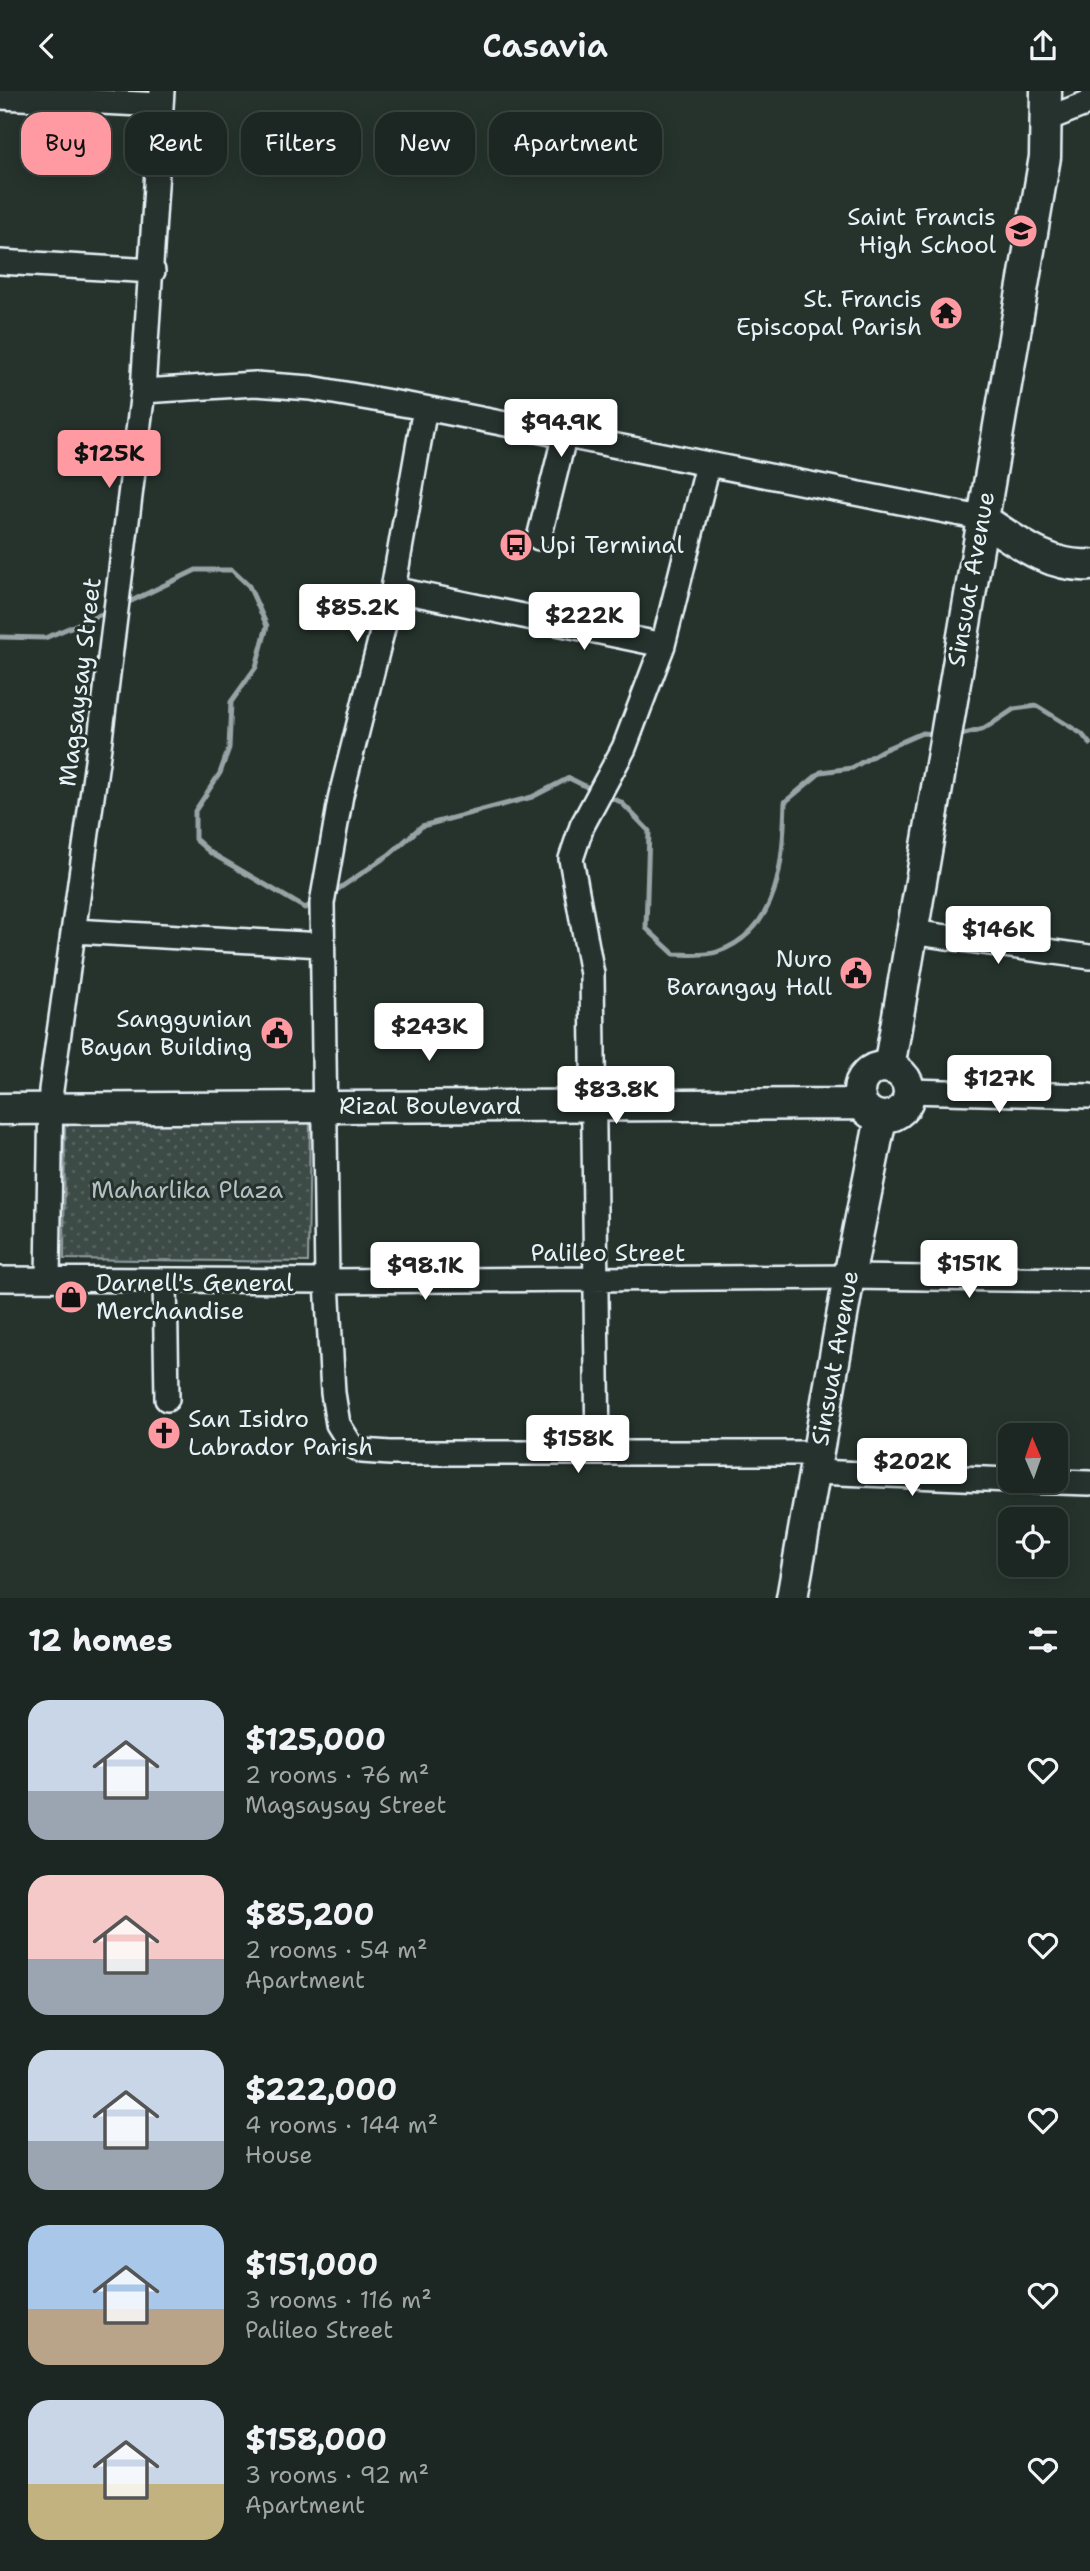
<!DOCTYPE html>
<html lang="en">
<head>
<meta charset="utf-8">
<style>
  body { margin:0; font-family:"Shantell Sans",sans-serif; background:#29322f; color:#f1f3f6; height:100vh; display:flex; flex-direction:column; font-size:26px; white-space:nowrap }
  * { box-sizing:border-box; margin:0 }
  p { font-size:23px; color:#a0a5a5 }
  .icon { flex:none; width:38px; height:38px; fill:none; stroke:currentColor; stroke-width:2; stroke-linecap:round; stroke-linejoin:round }
  .map { position:relative; height:1507px; overflow:hidden }
  .panel { display:flex; flex-direction:column; background:#1c2622; flex:1 }
  .panel>* { flex:none }
  .top-card { position:absolute; left:21px; top:21px; width:700px; height:63px; display:flex; gap:14px }
  .needle { width:46px; rotate:358deg }
  .controls { position:absolute; left:998px; top:1332px; display:grid; gap:14px }
  .controls a { display:grid; place-items:center; width:70px; height:70px; border-radius:14px; background:#1c2622; box-shadow:0 4px 18px #0003,0 0 0 2px #3a4340; font-size:35px }
  .price { position:absolute; translate:-50% -60px; padding:0 16px; border-radius:7px; background:#fff; color:#222; font-size:23px; line-height:46px; filter:drop-shadow(0 2px 4px #0008) }
  .price::after { content:''; position:absolute; left:50%; top:42px; width:21px; height:16px; margin-left:-10px; background:inherit; clip-path:polygon(0 0,100% 0,50% 100%) }
  .price.on { background:#ff9aa2; color:#111 }
  ul { padding:0; list-style:none }
  li { display:flex; align-items:center; gap:21px; height:175px; padding:0 28px }
  li span { display:grid; place-items:center; flex:none; width:196px; height:140px; border-radius:21px; color:#555 }
  li>.icon { margin-inline-start:auto }
  span .icon { width:84px; height:84px; fill:#fffc; stroke-width:1 }
  li b { font-size:30px }
  h2 { display:flex; justify-content:space-between; align-items:center; height:84px; padding:0 28px; font-size:30px }
  .pill { padding:0 24px; border-radius:21px; background:#1c2622; box-shadow:0 4px 18px #0003,0 0 0 2px #3a4340; font-size:24px; line-height:63px }
  .pill.on { background:#ff9aa2; color:#111 }
  header { display:flex; justify-content:space-between; align-items:center; height:91px; padding:0 28px; background:#1c2622; font-size:32px; font-weight:600 }
  .map>svg:first-child { display:block }
  .park { fill:url(#park-dots); stroke:#939ea0; stroke-width:2 }
  .lines { fill:none; stroke-linecap:round; stroke-linejoin:round }
  .stream { stroke:#98a3a5; stroke-width:5 }
  .minor-casing { stroke:#e8f1f8; stroke-width:28 }
  .major-casing { stroke:#e8f1f8; stroke-width:35 }
  .minor { stroke:#26332d; stroke-width:23 }
  .major { stroke:#26332d; stroke-width:30 }
  .labels { text-anchor:middle; stroke-width:6; stroke-linejoin:round; paint-order:stroke }
  .poi-label { font-size:24px; fill:#e8f1f8; stroke:#26332d; text-anchor:end }
  .street-label { font-size:24px; fill:#e8f1f8; stroke:#26332d }
  .park-label { font-size:24px; fill:#b5bfc3; stroke:#26332d }
</style>
</head>
<body>
<header><svg class="icon" aria-label="back" viewBox="0 0 24 24"><path d="M15 5l-7 7 7 7"/></svg>Casavia<svg class="icon" aria-label="share" viewBox="0 0 24 24"><path d="M12 15V3M7 8l5-5 5 5M5 13v7h14v-7"/></svg></header>
<div class="map">
<svg width="1090" height="1507" viewBox="0 0 1090 1507">
  <defs>
    <pattern id="park-dots" width="8" height="8" patternUnits="userSpaceOnUse" patternTransform="scale(1.75)"><rect width="8" height="8" fill="#3e4b47"/><path d="M2 2h.1M6 6h.1" fill="none" stroke="#5a6562" stroke-width="1.8" stroke-linecap="round"/></pattern>
  </defs>
  <rect width="100%" height="100%" fill="#26332d"/>
  <filter id="ink" filterUnits="userSpaceOnUse"><feTurbulence type="fractalNoise" baseFrequency=".0143" numOctaves="2"/><feDisplacementMap in="SourceGraphic" scale="14" xChannelSelector="R" yChannelSelector="G"/><feConvolveMatrix kernelMatrix="1 2 1 2 8 2 1 2 1" color-interpolation-filters="sRGB"/></filter>
  <g filter="url(#ink)">
    <path class="park" d="M 65,1028 L 310,1030 L 308,1171 L 64,1168 Z"/>
    <g class="lines">
      <path class="stream" d="M 125,513 L 196,479 L 232,479 L 249,495 L 267,535 L 256,576 L 231,611 L 229,657 L 220,682 L 195,720 L 195,748 L 211,762 L 305,817 L 316,811
        M 0,546 L 45,547 L 109,520
        M 957,645 L 984,638 L 1014,618 L 1037,615 L 1082,643 L 1090,653
        M 604,704 L 621,711 L 649,740 L 646,837 L 674,863 C 687,863 705,865 717,861 C 781,839 783,768 785,711 L 821,681 L 852,677 L 883,659 L 922,642 L 936,643
        M 331,803 L 390,763 L 422,735 L 532,706 L 569,687 L 595,700"/>
      <defs>
        <path id="minor" d="M 0,6 L 161,14
          M 1047,28 L 1090,11
          M 0,171 L 153,180
          M 143,300 L 255,293 L 311,297 L 425,317 L 981,427
          M 425,317 L 393,498 L 341,704 L 322,812 L 327,1190 L 333,1302 L 338,1333 L 351,1354 L 362,1360 L 390,1362 L 818,1362
          M 539,447 L 564,347
          M 393,498 L 663,554
          M 74,840 L 322,854
          M 911,841 L 1090,866
          M 909,1000 L 1090,1005
          M 48,1187 L 51,999 L 99,656 L 143,300 L 162,0
          M 0,1188 L 327,1190 L 849,1186 L 1090,1189
          M 165,1189 L 167,1308
          M 598,1362 L 592,883 L 571,768 L 582,735 L 624,657 L 663,554 L 708,374
          M 815,1381 L 1010,1389
          M 1024,1390 L 1090,1392"/>
        <path id="major" d="M 981,427 C 1015,449 1048,477 1090,474
          M859 1001a25 25 0 1 1 50 0a25 25 0 1 1-50 0Z
          M 889,977 L 1045,66 L 1046,0
          M 0,1018 L 860,1013
          M 792,1507 L 849,1186 L 881,1027"/>
      </defs>
      <use href="#minor" class="minor-casing"/>
      <use href="#major" class="major-casing"/>
      <use href="#minor" class="minor"/>
      <use href="#major" class="major"/>
    </g>
  </g>
  <defs>
    <symbol id="school-disc" viewBox="-11 -11 22 22"><circle r="9.5" fill="#ff9aa2" stroke="#26332d"/><path d="M0-5L7-2L0 1L-7-2ZM-4 1L0 2.5L4 1V4Q0 6-4 4Z" fill="#111"/></symbol>
    <symbol id="temple-disc" viewBox="-11 -11 22 22"><circle r="9.5" fill="#ff9aa2" stroke="#26332d"/><path d="M0-6L5-2H3V0L6.5 2.5H4V6H1.5V3h-3V6H-4V2.5H-6.5L-3 0V-2H-5Z" fill="#111"/></symbol>
    <symbol id="bus-disc" viewBox="-11 -11 22 22"><circle r="9.5" fill="#ff9aa2" stroke="#26332d"/><path d="M-5-6H5V4H4V6H2V4H-2V6H-4V4H-5ZM-3.5-4V0h7V-4ZM-3.5 1.2v1.5H-2V1.2ZM2 1.2v1.5H3.5V1.2Z" fill="#111"/></symbol>
    <symbol id="civic-disc" viewBox="-11 -11 22 22"><circle r="9.5" fill="#ff9aa2" stroke="#26332d"/><path d="M-.6-6.5H3V-4.5H.6V-3L4-1V1h2V6H-6V1h2V-1L-.6-3ZM-1.2 2.5V6h2.4V2.5Z" fill="#111"/></symbol>
    <symbol id="shop-disc" viewBox="-11 -11 22 22"><circle r="9.5" fill="#ff9aa2" stroke="#26332d"/><path d="M-5-2.5h2.3a2.7 3.5 0 0 1 5.4 0H5L5.5 6h-11ZM-1.5-2.5h3a1.5 2.3 0 0 0-3 0Z" fill="#111"/></symbol>
    <symbol id="church-disc" viewBox="-11 -11 22 22"><circle r="9.5" fill="#ff9aa2" stroke="#26332d"/><path d="M-1.2-6h2.4v3.5h3.3v2.4h-3.3V6h-2.4V-.1h-3.3v-2.4h3.3Z" fill="#111"/></symbol>
  </defs>
  <g fill-rule="evenodd">
    <use href="#school-disc" x="1002" y="121" width="38" height="38"/>
    <use href="#temple-disc" x="927" y="203" width="38" height="38"/>
    <use href="#bus-disc" x="497" y="435" width="38" height="38"/>
    <use href="#civic-disc" x="837" y="863" width="38" height="38"/>
    <use href="#civic-disc" x="258" y="923" width="38" height="38"/>
    <use href="#shop-disc" x="52" y="1187" width="38" height="38"/>
    <use href="#church-disc" x="145" y="1323" width="38" height="38"/>
  </g>
  <g class="labels">
    <g class="poi-label">
      <text x="996" y="134">Saint Francis<tspan x="996" dy="28">High School</tspan></text>
      <text x="922" y="216">St. Francis<tspan x="922" dy="28">Episcopal Parish</tspan></text>
      <text x="540" y="462" text-anchor="start">Upi Terminal</text>
      <text x="832" y="876">Nuro<tspan x="832" dy="28">Barangay Hall</tspan></text>
      <text x="252" y="936">Sanggunian<tspan x="252" dy="28">Bayan Building</tspan></text>
      <text x="96" y="1200" text-anchor="start">Darnell's General<tspan x="96" dy="28">Merchandise</tspan></text>
      <text x="188" y="1336" text-anchor="start">San Isidro<tspan x="188" dy="28">Labrador Parish</tspan></text>
    </g>
    <g class="street-label">
      <text transform="translate(971 488) rotate(-80)" y="8">Sinsuat Avenue</text>
      <text transform="translate(80 591) rotate(-83)" y="8">Magsaysay Street</text>
      <text x="430" y="1023">Rizal Boulevard</text>
      <text x="608" y="1170">Palileo Street</text>
      <text transform="translate(835 1267) rotate(-80)" y="8">Sinsuat Avenue</text>
    </g>
    <g class="park-label">
      <text x="187" y="1107">Maharlika Plaza</text>
    </g>
  </g>
</svg>
<div class="controls">
<a><svg class="needle" viewBox="-14 -14 28 28"><path d="M0-13l5 13h-10z" fill="#e53935"/><path d="M0 13l5-13h-10z" fill="#a0a5a5"/></svg></a>
<a><svg class="icon" aria-label="locate" viewBox="0 0 24 24"><circle cx="12" cy="12" r="6"/><path d="M12 2v4M12 18v4M2 12h4M18 12h4"/></svg></a>
</div>
<b class="price" style="left:561px;top:368px">$94.9K</b>
<b class="price on" style="left:109px;top:399px">$125K</b>
<b class="price" style="left:357px;top:553px">$85.2K</b>
<b class="price" style="left:584px;top:561px">$222K</b>
<b class="price" style="left:998px;top:875px">$146K</b>
<b class="price" style="left:429px;top:972px">$243K</b>
<b class="price" style="left:999px;top:1024px">$127K</b>
<b class="price" style="left:616px;top:1035px">$83.8K</b>
<b class="price" style="left:969px;top:1209px">$151K</b>
<b class="price" style="left:425px;top:1211px">$98.1K</b>
<b class="price" style="left:578px;top:1384px">$158K</b>
<b class="price" style="left:912px;top:1407px">$202K</b>
<div class="top-card">
<a class="pill on">Buy</a>
<a class="pill">Rent</a>
<a class="pill">Filters</a>
<a class="pill">New</a>
<a class="pill">Apartment</a>
</div>
</div>
<section class="panel">
<h2>12 homes<svg class="icon" aria-label="filters" viewBox="0 0 24 24"><path d="M4 7h16M4 17h16"/><circle cx="9" cy="7" r="2"/><circle cx="15" cy="17" r="2"/></svg></h2>
<ul>
<li><span style="background:linear-gradient(#c9d6e8 65%,#9aa5b1 0)"><svg class="icon" aria-label="home" viewBox="0 0 24 24"><path d="M3 11l9-7 9 7M6 9v11h12V9"/></svg></span><div><b>$125,000</b><p>2 rooms · 76 m²</p><p>Magsaysay Street</p></div><svg class="icon" aria-label="heart" viewBox="0 0 24 24"><path d="M12 20l-8-8c-3-5 5-10 8-4 3-6 11-1 8 4z"/></svg></li>
<li><span style="background:linear-gradient(#f6c9c9 60%,#9aa5b1 0)"><svg class="icon" aria-label="home" viewBox="0 0 24 24"><path d="M3 11l9-7 9 7M6 9v11h12V9"/></svg></span><div><b>$85,200</b><p>2 rooms · 54 m²</p><p>Apartment</p></div><svg class="icon" aria-label="heart" viewBox="0 0 24 24"><path d="M12 20l-8-8c-3-5 5-10 8-4 3-6 11-1 8 4z"/></svg></li>
<li><span style="background:linear-gradient(#c9d6e8 65%,#9aa5b1 0)"><svg class="icon" aria-label="home" viewBox="0 0 24 24"><path d="M3 11l9-7 9 7M6 9v11h12V9"/></svg></span><div><b>$222,000</b><p>4 rooms · 144 m²</p><p>House</p></div><svg class="icon" aria-label="heart" viewBox="0 0 24 24"><path d="M12 20l-8-8c-3-5 5-10 8-4 3-6 11-1 8 4z"/></svg></li>
<li><span style="background:linear-gradient(#a9c7e8 60%,#b9a48a 0)"><svg class="icon" aria-label="home" viewBox="0 0 24 24"><path d="M3 11l9-7 9 7M6 9v11h12V9"/></svg></span><div><b>$151,000</b><p>3 rooms · 116 m²</p><p>Palileo Street</p></div><svg class="icon" aria-label="heart" viewBox="0 0 24 24"><path d="M12 20l-8-8c-3-5 5-10 8-4 3-6 11-1 8 4z"/></svg></li>
<li><span style="background:linear-gradient(#c9d6e8 60%,#c2b280 0)"><svg class="icon" aria-label="home" viewBox="0 0 24 24"><path d="M3 11l9-7 9 7M6 9v11h12V9"/></svg></span><div><b>$158,000</b><p>3 rooms · 92 m²</p><p>Apartment</p></div><svg class="icon" aria-label="heart" viewBox="0 0 24 24"><path d="M12 20l-8-8c-3-5 5-10 8-4 3-6 11-1 8 4z"/></svg></li>
</ul>
</section>
</body>
</html>
